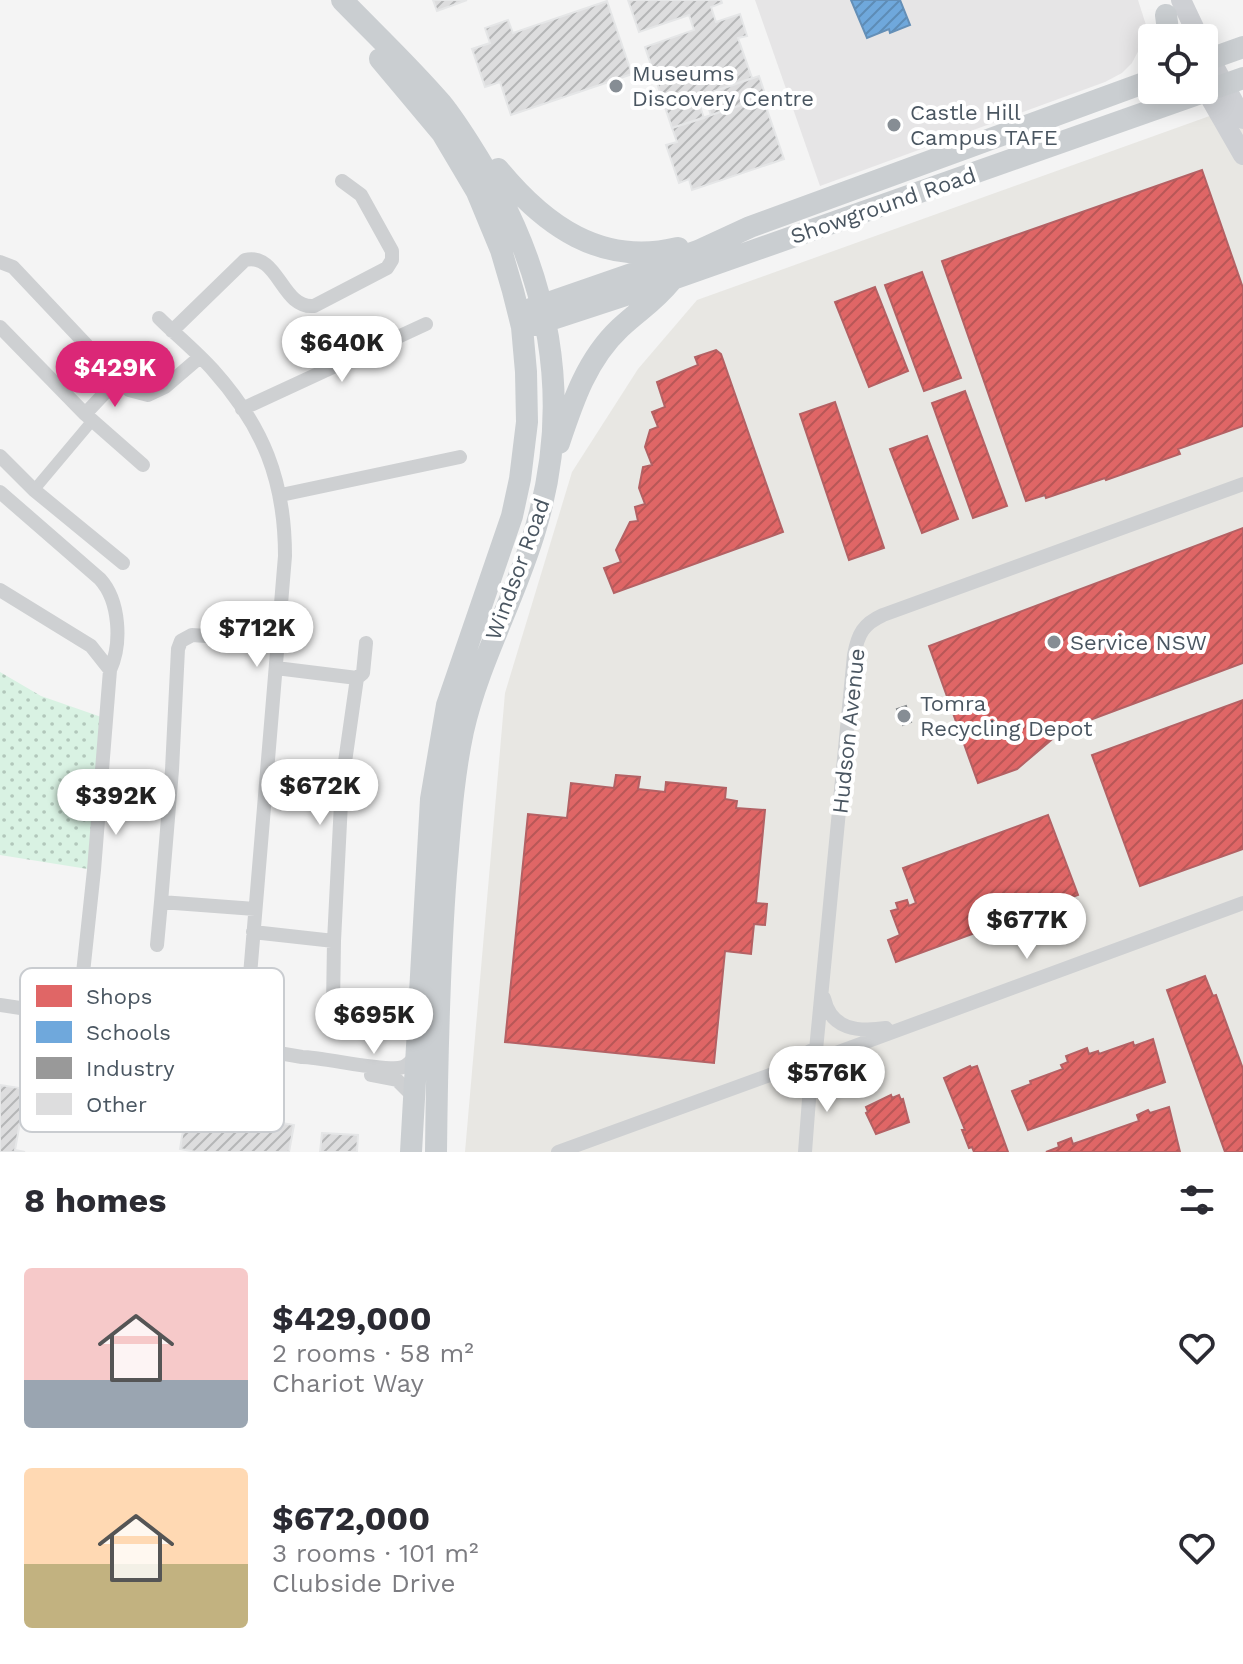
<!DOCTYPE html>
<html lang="en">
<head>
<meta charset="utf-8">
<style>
  body { margin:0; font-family:"Work Sans",sans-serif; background:#f7f7f7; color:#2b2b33; height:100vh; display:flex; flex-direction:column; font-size:30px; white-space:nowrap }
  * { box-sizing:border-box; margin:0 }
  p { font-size:26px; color:#7c7c81 }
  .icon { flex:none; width:44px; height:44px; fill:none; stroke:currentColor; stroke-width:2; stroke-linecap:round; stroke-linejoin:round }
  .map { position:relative; height:1152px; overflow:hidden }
  .sheet { display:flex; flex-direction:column; background:#fff; flex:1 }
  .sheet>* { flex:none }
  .tools { position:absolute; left:1138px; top:24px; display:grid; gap:16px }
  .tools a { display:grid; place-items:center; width:80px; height:80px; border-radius:8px; background:#fff; box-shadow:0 4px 20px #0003; font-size:40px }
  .price { position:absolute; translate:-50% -68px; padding:0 18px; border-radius:28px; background:#fff; color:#222; font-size:26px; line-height:52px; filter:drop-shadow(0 2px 4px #0008) }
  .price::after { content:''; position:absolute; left:50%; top:48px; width:24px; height:18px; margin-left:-12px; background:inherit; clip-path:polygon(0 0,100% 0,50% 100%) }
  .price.selected { background:#db2777; color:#fff }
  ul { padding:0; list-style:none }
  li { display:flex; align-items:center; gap:24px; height:200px; padding:0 24px }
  li span { display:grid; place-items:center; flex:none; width:224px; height:160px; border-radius:8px; color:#555 }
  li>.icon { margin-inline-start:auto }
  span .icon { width:96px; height:96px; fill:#fffc; stroke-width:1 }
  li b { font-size:34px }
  h2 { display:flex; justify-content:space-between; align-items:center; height:96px; padding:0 24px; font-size:34px }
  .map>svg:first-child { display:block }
  .commercial { fill:#e8e7e3 }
  .education { fill:#e6e5e6 }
  .grass { fill:url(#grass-dots) }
  .shops { fill:url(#shops-hatch); stroke:#b36164; stroke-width:2 }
  .schools { fill:url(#schools-hatch); stroke:#648fb7; stroke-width:2 }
  .industry { fill:url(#industry-hatch); stroke:#818588; stroke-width:2 }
  .building { fill:url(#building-hatch); stroke:#e5e6e7; stroke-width:2 }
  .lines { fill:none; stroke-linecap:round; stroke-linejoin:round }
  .pedestrian { stroke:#ced0d2; stroke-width:11 }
  .minor { stroke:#ced0d2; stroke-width:14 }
  .secondary { stroke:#ced0d4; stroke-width:20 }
  .primary { stroke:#caced1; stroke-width:22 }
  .poi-dot { fill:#868d94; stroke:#fff; stroke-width:3 }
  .labels { text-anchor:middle; stroke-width:8; stroke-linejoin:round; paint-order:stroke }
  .poi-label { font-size:22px; fill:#4a5661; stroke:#fff; text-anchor:start }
  .street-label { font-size:22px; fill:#4a5661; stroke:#fff }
  .key { fill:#fff; stroke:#c9ccd0; stroke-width:2 }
  .key-label { font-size:22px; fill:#4a5661 }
</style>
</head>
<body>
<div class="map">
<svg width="1243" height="1152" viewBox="0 0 1243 1152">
  <defs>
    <pattern id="grass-dots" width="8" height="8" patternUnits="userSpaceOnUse" patternTransform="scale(2)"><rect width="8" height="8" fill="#d9f2e3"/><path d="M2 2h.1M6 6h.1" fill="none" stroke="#b2c7bb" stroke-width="1.8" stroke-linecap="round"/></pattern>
    <pattern id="shops-hatch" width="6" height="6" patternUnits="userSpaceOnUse" patternTransform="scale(2)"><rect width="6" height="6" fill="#e06666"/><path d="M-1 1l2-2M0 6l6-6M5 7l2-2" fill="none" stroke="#b85757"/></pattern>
    <pattern id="schools-hatch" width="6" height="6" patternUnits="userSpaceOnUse" patternTransform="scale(2)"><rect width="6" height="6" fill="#6fa8dc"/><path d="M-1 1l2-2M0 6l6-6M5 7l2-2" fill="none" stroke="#5d8cb6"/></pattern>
    <pattern id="industry-hatch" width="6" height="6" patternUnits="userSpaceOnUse" patternTransform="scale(2)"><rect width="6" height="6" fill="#999"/><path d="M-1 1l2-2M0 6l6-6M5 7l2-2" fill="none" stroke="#7f8080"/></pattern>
    <pattern id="building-hatch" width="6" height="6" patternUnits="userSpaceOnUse" patternTransform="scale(2)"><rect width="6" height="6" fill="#ddddde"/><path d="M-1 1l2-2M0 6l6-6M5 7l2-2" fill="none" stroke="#b5b6b7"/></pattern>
  </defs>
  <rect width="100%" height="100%" fill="#f4f4f4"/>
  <path class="commercial" d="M 1243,104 L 1243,1152 L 465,1152 L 505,693 L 572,472 L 638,369 L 697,300 Z"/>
  <path class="education" d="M 755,0 L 1138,0 L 1146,25 L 1145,38 L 1132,63 L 1122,73 L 1105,82 L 820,186 Z"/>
  <path class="grass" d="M 0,672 L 41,696 L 107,719 L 94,870 L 0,855 Z"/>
  <path class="shops" d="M 1202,170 L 1243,288 L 1243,426 L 1178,449 L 1180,454 L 1106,480 L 1105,478 L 1046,498 L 1045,495 L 1026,501 L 942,261 Z
    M 922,272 L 961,378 L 924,391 L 885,285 Z
    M 875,287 L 908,371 L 869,387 L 835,302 Z
    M 716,350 L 721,354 L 783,532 L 614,593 L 604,568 L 621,562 L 616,550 L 630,522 L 638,521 L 635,507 L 645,504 L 639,488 L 643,467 L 652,465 L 645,447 L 650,430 L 658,427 L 652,412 L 665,407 L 657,382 L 698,365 L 695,357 Z
    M 965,391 L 1007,506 L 973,518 L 932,403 Z
    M 835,402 L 884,548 L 849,560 L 800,414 Z
    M 927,436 L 958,519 L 922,533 L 890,449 Z
    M 1243,528 L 1243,663 L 1063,730 L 1017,769 L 978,783 L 929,646 Z
    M 1243,700 L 1243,849 L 1140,886 L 1092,755 Z
    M 616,775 L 640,777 L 638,789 L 665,792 L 666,782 L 726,788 L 725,799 L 737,801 L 736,808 L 765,810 L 756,903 L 767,904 L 765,925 L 754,924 L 751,954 L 725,951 L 714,1063 L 505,1042 L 528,814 L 567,818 L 571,783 L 614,788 Z
    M 1048,815 L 1078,895 L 896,962 L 888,940 L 900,935 L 891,911 L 898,909 L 896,903 L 907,900 L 909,906 L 916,903 L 903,868 Z
    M 1205,976 L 1213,996 L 1216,995 L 1243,1069 L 1243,1152 L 1225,1152 L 1167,990 Z
    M 1153,1039 L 1165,1082 L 1028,1130 L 1012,1091 L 1031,1084 L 1030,1081 L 1063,1069 L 1061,1065 L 1068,1062 L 1066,1056 L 1087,1048 L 1089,1054 L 1098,1051 L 1099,1054 L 1133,1042 L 1134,1046 Z
    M 970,1066 L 971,1068 L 977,1066 L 1008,1152 L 974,1152 L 972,1147 L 969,1148 L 962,1130 L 965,1130 L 944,1078 Z
    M 891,1095 L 892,1098 L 899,1095 L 901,1100 L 903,1099 L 909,1122 L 876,1134 L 866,1113 L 868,1112 L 866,1107 Z
    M 1169,1107 L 1180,1152 L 1046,1152 L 1059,1147 L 1058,1143 L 1071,1138 L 1073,1144 L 1139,1121 L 1137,1115 L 1148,1110 L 1150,1113 Z"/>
  <path class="schools" d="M 851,0 L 900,0 L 910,25 L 890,33 L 889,29 L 867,38 Z"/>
  <path class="industry" d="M 906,706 L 911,722 L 903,725 L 897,709 Z"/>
  <path class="building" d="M 433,0 L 467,0 L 437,11 Z
    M 628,0 L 721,0 L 722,3 L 711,7 L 716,22 L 740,14 L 747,36 L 738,38 L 752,78 L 697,97 L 704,118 L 672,128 L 645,47 L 694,30 L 689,15 L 639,32 Z
    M 607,1 L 632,74 L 511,115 L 500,82 L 485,87 L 472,49 L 490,43 L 485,28 L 508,20 L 513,33 Z
    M 759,76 L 766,97 L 711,115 L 704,95 Z
    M 763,98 L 784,159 L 692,190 L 689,179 L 679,183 L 666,145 L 677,142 L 672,128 Z
    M 0,1085 L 26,1089 L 15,1150 L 25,1152 L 0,1152 Z
    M 187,1106 L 294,1125 L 289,1152 L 196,1152 L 180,1149 Z
    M 322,1133 L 358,1135 L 357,1152 L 320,1152 Z"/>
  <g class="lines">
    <path class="pedestrian" d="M 34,490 L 92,421"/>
    <path class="minor" d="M 0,262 L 13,267 L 129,390 L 148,395 L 165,387 L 200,357
      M 159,318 C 176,335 196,351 213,370 C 263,426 285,480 285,556 L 244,1047
      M 0,327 L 85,414 L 143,465
      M 172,331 L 245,260 C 279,252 281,309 314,306 L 387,268 L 392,260 L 392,251 L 361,195 L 342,181
      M 242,409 L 426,324
      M 85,414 L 118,379
      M 0,456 L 34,490 L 123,563
      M 0,492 L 100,579 C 120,601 122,644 110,670 L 94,870 L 80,1001
      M 281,495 L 460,457
      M 0,590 L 91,646 L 110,670
      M 276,668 L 357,678 L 363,673 L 366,643
      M 255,909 L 161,902 L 172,770 L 178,649 L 181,641 L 192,635 L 279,641
      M 253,932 L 334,941 L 342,783 L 357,678
      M 157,945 L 161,902
      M 824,998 C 831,1030 858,1032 886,1028
      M60 1017a16 16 0 1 1 32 0a16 16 0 1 1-32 0Z
      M 0,1005 L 60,1014
      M 333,1006 L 334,941
      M 92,1021 L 302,1057 C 323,1057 389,1073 403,1067 C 408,1065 413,1059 417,1055
      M 816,1050 L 854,655 C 858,634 863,624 883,615 L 1243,484
      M803 1062a12 12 0 1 1 24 0a12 12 0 1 1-24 0Z
      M 825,1057 L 1243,903
      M 371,1075 L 397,1080 L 414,1097
      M 558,1152 L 803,1063
      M 805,1152 L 811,1073"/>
    <path class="secondary" d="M 1181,0 L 1199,38
      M 1204,48 L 1243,119
      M 1204,87 L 1243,155"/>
    <path class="primary" d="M 342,0 C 375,34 410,67 441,103 C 455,120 467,140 479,159 C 549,273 574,398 536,527 C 516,597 479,660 463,731 C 453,778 450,826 446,873 C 439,966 437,1059 436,1152
      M 1166,15 L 1169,38
      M 380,59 L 442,133 L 477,192 L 501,250 L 513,291 L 522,327 L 526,372 L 527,422 L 520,479 L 512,516 L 447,705 L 431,799 L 411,1152
      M 1204,61 L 1243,47
      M 498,169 C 544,225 601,267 678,248
      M 531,309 L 698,251 L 750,227 L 1152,80
      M 534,325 L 656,285 L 1243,78
      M 559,443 C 573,401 587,359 620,328 C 639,310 653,303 671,281"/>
  </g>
  <g class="poi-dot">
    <circle cx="616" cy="86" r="8"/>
    <circle cx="894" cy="125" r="8"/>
    <circle cx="1054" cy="642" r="8"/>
    <circle cx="904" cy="716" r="8"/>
  </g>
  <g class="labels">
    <g class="poi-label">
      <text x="632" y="81">Museums<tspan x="632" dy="25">Discovery Centre</tspan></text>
      <text x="910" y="120">Castle Hill<tspan x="910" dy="25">Campus TAFE</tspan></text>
      <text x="1070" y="650">Service NSW</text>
      <text x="920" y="711">Tomra<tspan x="920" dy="25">Recycling Depot</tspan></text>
    </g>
    <g class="street-label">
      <text transform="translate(883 205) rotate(-19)" y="8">Showground Road</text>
      <text transform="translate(517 569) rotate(-70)" y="8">Windsor Road</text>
      <text transform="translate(848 731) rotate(-84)" y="8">Hudson Avenue</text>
    </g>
  </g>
  <rect x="20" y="968" width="264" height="164" rx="12" class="key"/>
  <rect x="36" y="985" width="36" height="22" fill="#e06666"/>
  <rect x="36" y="1021" width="36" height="22" fill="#6fa8dc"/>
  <rect x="36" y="1057" width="36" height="22" fill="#999"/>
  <rect x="36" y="1093" width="36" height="22" fill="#ddddde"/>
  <g class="key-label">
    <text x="86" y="1004">Shops</text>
    <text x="86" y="1040">Schools</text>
    <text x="86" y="1076">Industry</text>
    <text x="86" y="1112">Other</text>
  </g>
</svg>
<div class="tools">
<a><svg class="icon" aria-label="locate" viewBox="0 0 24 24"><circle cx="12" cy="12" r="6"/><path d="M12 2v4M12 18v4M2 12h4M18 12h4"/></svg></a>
</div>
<b class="price" style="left:342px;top:384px">$640K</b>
<b class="price selected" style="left:115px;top:409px">$429K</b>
<b class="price" style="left:257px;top:669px">$712K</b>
<b class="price" style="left:320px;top:827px">$672K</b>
<b class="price" style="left:116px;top:837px">$392K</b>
<b class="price" style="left:1027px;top:961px">$677K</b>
<b class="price" style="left:374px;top:1056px">$695K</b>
<b class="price" style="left:827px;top:1114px">$576K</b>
</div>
<section class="sheet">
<h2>8 homes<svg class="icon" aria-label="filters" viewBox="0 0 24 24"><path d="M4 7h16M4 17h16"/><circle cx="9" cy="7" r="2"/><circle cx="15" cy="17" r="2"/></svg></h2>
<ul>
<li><span style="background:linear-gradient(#f6c9c9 70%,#9aa5b1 0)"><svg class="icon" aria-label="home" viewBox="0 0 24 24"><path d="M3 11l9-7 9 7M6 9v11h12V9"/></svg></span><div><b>$429,000</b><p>2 rooms · 58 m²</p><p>Chariot Way</p></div><svg class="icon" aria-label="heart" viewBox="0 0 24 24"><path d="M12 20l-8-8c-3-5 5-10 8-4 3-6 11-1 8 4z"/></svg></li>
<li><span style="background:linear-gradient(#ffd9b3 60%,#c2b280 0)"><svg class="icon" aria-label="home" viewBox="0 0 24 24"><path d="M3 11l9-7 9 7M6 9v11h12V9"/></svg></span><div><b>$672,000</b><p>3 rooms · 101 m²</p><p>Clubside Drive</p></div><svg class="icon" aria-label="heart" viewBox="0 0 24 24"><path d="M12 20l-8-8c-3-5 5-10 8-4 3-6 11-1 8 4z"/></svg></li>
</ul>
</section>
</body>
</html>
